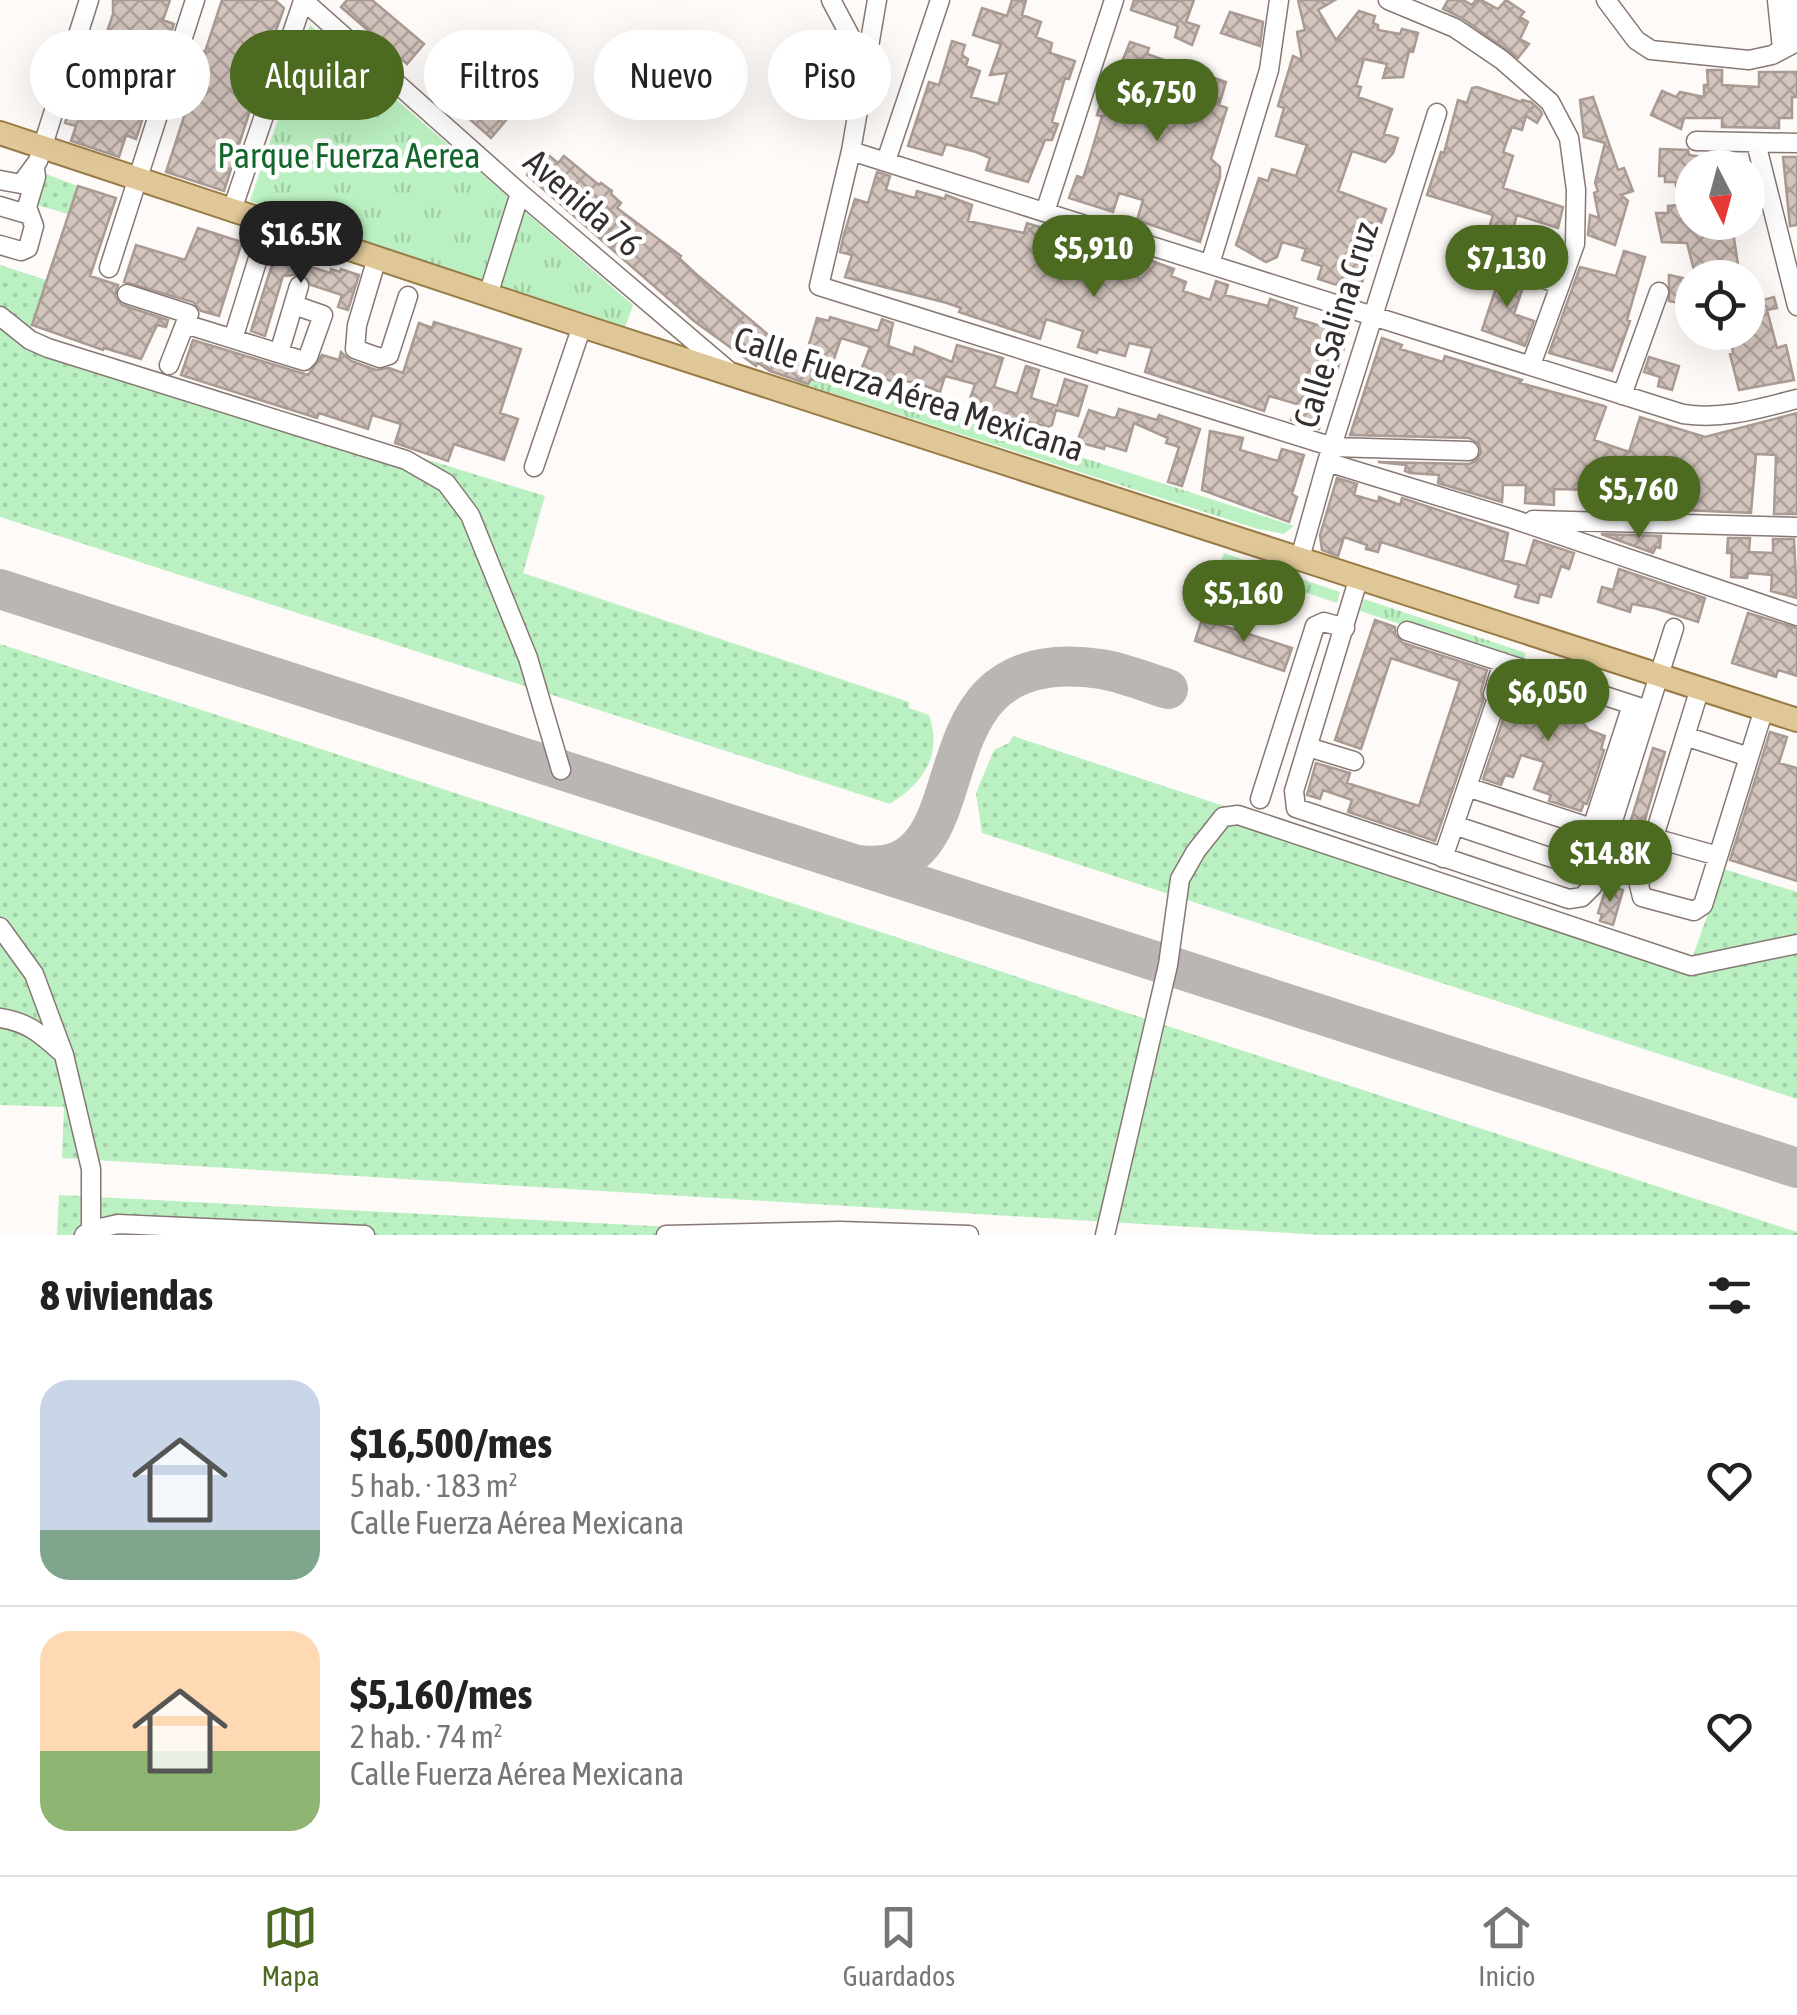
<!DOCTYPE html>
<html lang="es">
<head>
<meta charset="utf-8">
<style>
  body { margin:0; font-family:"Asap Condensed",sans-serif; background:#f6f6f6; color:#222; height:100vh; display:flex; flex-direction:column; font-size:38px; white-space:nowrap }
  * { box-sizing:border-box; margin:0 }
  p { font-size:32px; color:#767676 }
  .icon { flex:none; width:55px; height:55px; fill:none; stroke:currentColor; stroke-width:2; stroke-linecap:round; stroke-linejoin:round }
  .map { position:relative; height:1235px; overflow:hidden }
  .side { display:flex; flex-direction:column; background:#fff; flex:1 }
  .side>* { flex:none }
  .guide { position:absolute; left:30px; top:30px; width:1000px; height:90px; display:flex; gap:20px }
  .needle { width:65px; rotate:174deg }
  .buttons { position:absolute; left:1675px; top:150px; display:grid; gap:20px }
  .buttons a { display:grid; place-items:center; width:90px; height:90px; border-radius:50%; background:#fff; box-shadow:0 10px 40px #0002; font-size:50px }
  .price { position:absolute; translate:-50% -85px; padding:0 22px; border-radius:35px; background:#4c6a20; color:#fff; font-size:32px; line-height:65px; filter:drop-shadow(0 2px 5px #0008) }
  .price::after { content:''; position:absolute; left:50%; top:60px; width:30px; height:22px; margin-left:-15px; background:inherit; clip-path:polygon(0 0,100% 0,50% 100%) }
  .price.on { background:#222; color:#fff }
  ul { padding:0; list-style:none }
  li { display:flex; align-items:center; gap:30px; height:250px; padding:0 40px }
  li+li { border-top:2px solid #e0e0e0 }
  li span { display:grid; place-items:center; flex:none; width:280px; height:200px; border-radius:30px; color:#555 }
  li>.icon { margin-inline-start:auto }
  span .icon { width:120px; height:120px; fill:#fffc; stroke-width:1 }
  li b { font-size:42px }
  h2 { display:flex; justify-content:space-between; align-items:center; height:120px; padding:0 40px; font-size:42px }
  .tag { padding:0 35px; border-radius:45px; background:#fff; box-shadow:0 10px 40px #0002; font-size:35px; line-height:90px }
  .tag.on { background:#4c6a20; color:#fff }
  .menu { display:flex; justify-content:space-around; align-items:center; height:140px; border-top:2px solid #e0e0e0; background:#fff; font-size:28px; color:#767676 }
  .menu a { display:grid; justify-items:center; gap:5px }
  .menu .on { color:#4c6a20 }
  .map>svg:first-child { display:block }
  .grass { fill:url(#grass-dots) }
  .park { fill:url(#park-tufts) }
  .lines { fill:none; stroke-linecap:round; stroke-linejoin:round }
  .taxiway { stroke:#bab6b4; stroke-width:40 }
  .building { fill:url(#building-cross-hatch); stroke:#a99a94; stroke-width:2.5 }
  .minor-casing { stroke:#877873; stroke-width:21 }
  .major-casing { stroke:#977a44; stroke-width:26 }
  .minor { stroke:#fff; stroke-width:18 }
  .major { stroke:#e0c797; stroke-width:22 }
  .labels { text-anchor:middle; stroke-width:9; stroke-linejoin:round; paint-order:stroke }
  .park-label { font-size:35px; fill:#13672c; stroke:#fff }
  .street-label { font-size:35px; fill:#352f2d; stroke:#fff }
</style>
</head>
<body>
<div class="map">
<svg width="1797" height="1235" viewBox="0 0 1797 1235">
  <defs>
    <pattern id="grass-dots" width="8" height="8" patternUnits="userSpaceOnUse" patternTransform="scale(2.5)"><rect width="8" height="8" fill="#bbf1c2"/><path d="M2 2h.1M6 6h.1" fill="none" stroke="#a1cfa7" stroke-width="1.8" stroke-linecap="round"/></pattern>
    <pattern id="park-tufts" width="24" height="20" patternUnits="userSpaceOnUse" patternTransform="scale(2.5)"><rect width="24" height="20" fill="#bbf1c2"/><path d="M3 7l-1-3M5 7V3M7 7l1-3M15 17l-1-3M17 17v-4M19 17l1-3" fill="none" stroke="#a1cfa7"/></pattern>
    <pattern id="building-cross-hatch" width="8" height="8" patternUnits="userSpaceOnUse" patternTransform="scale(2.5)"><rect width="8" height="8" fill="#d3c4bd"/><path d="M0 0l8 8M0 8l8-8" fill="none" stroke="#aca09a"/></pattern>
  </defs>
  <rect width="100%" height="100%" fill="#fdfaf8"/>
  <path class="grass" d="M 46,174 L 78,186 L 68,214 L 37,205 Z
    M 0,265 L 46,280 L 29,336 L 545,496 L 523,573 L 909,702 L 909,708 L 929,715 C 943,755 923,783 890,804 L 0,517 Z
    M 0,644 L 1797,1232 L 1797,1235 L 1322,1235 L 62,1158 L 64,1107 L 0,1105 Z
    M 1013,736 L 1691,961 L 1724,869 L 1797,892 L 1797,1099 L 982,833 L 976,793 L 994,750 L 1009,743 Z
    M 59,1195 L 825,1235 L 57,1235 Z"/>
  <path class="park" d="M 310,25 L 633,305 L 624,330 L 250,201 Z
    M 799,372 L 856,390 L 859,385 L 1294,526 L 1284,534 L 1258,529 L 797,382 Z
    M 1224,553 L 1340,592 L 1337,603 L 1220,564 Z
    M 1364,599 L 1526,653 L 1522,664 L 1360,611 Z"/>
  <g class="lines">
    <path class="taxiway" d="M 0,589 L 1797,1168
      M 860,865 C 996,881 898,639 1101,669 C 1124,673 1146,682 1168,689"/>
  </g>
  <path class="building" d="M 113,0 L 170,0 L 163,20 L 174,24 L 159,69 L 148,66 L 140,89 L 151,93 L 136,139 L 126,135 L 119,157 L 71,141 L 76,126 L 65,123 L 71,105 L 82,108 L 89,84 L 79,81 L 82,70 L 93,74 L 113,14 Z
    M 222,0 L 275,0 L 284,8 L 274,36 L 268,34 L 266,50 L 261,61 L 256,59 L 246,89 L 256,92 L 224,191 L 166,172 L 196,80 L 185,76 L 194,48 L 205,52 Z
    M 347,0 L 372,0 L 424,44 L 407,64 L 341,7 Z
    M 1012,0 L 1026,0 L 1022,15 L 1041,22 L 1036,37 L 1052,43 L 1050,53 L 1075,61 L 1069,79 L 1065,78 L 1052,122 L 1058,124 L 1052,140 L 1045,140 L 1028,182 L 986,170 L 990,158 L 976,152 L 946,144 L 942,155 L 908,146 L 929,82 L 939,85 L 952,41 L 965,45 L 962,55 L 968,59 L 966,66 L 980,71 L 971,97 L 998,104 L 1007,73 L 990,75 L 1001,44 L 973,35 L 982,8 L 1007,16 Z
    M 1134,0 L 1194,0 L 1186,22 L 1199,26 L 1192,45 L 1175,37 L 1178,26 L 1131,10 Z
    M 1298,0 L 1335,0 L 1318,10 L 1336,40 L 1359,11 L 1375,16 L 1373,23 L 1378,25 L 1378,30 L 1400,34 L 1402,29 L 1418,33 L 1413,52 L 1409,51 L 1403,77 L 1383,78 L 1387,64 L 1364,59 L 1356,86 L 1361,87 L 1358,97 L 1392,109 L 1384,134 L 1398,138 L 1393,153 L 1385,162 L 1352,151 L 1338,191 L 1386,209 L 1380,226 L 1359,219 L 1351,242 L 1373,249 L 1359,292 L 1318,279 L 1322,266 L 1302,260 L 1306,249 L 1282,242 L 1277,257 L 1266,262 L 1236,245 L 1259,178 L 1268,181 L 1272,169 L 1296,176 L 1307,145 L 1276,136 L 1284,108 L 1278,106 L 1293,56 L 1302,60 L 1297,32 L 1305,30 Z
    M 1448,0 L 1463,0 L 1472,5 L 1476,0 L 1481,0 L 1498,9 L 1506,0 L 1524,12 L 1520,17 L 1528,22 L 1520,39 L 1529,44 L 1518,58 L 1462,18 L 1443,9 Z
    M 1230,12 L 1263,22 L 1260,46 L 1221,33 Z
    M 1130,42 L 1149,48 L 1147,54 L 1226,82 L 1219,105 L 1227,108 L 1211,159 L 1220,167 L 1220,177 L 1200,242 L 1137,220 L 1143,200 L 1119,193 L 1113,212 L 1069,198 L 1077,176 L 1083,178 L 1089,160 L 1102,116 L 1097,115 L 1108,82 L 1113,84 Z
    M 1707,70 L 1722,70 L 1722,85 L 1759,87 L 1759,72 L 1797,72 L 1797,97 L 1792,97 L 1792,118 L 1779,118 L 1779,128 L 1722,127 L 1722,118 L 1684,118 L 1681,129 L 1651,115 L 1662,91 L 1676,97 L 1680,92 L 1704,97 L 1704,85 L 1708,85 Z
    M 465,81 L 508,118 L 491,138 L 448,100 Z
    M 1477,87 L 1521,102 L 1522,100 L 1531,102 L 1540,110 L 1542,114 L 1537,123 L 1526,116 L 1522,130 L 1512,127 L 1503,152 L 1513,156 L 1503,188 L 1563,207 L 1558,228 L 1517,215 L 1502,266 L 1484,260 L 1486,253 L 1482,251 L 1493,215 L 1427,195 L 1441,152 L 1444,153 L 1458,100 L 1467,103 L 1472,88 Z
    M 1593,97 L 1618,170 L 1624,168 L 1633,191 L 1621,195 L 1628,201 L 1615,245 L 1588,235 L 1590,215 L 1599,218 L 1594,193 L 1598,191 L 1595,183 L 1605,143 L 1584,137 L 1580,100 Z
    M 1660,149 L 1688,150 L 1689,155 L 1722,160 L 1722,168 L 1692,168 L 1692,201 L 1681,204 L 1675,182 L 1665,182 L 1665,176 L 1659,176 Z
    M 546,153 L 558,163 L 564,156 L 599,185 L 601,183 L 612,191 L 611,194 L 621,203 L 617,208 L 681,256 L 679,258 L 696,274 L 803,364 L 817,318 L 829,321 L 830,317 L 878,331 L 882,319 L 893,323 L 888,346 L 913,355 L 915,347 L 952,362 L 957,345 L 1003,358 L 994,387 L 1017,394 L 1026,366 L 1039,370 L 1031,398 L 1057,406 L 1065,379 L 1087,386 L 1078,416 L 1056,410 L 1052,425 L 1048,427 L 995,414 L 992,426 L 964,417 L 975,384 L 945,376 L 940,392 L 916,382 L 891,381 L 861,370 L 870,347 L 841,338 L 826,383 L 811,379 L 808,384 L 770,371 L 758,363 L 756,366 L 694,321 L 527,175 Z
    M 1783,157 L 1797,157 L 1797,225 L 1790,226 Z
    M 877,172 L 890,176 L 886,190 L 915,198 L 917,191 L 945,199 L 946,195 L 972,205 L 968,221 L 1024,233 L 1027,223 L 1049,230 L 1048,235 L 1082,247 L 1085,239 L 1106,246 L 1104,251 L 1134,260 L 1135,255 L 1174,269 L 1171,276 L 1186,282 L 1183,291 L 1210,300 L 1216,281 L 1228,285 L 1225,295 L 1268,306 L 1270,299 L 1297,308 L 1294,318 L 1321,326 L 1324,317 L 1351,325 L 1319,429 L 1291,420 L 1297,404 L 1269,396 L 1264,411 L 1145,372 L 1152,348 L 1129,343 L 1125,356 L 1098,349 L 1097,353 L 1078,347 L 1083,331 L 1046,319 L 1040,339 L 959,312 L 961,308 L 947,303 L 845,277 L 852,255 L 840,252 L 844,234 L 855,199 L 868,203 Z
    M 78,186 L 116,198 L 90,276 L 118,285 L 115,296 L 122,305 L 168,320 L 166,327 L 157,325 L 141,359 L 104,348 L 103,350 L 32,325 Z
    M 1689,204 L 1696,228 L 1714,224 L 1716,230 L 1732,225 L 1740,278 L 1696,278 L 1687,243 L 1662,242 L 1656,213 L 1668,213 L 1668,206 Z
    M 198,228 L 242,242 L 219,316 L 201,311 L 193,302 L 124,282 L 136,245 L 185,260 Z
    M 277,249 L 291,253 L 289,260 L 330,273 L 331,269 L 340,272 L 341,269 L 359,275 L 348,310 L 338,307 L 342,295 L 311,285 L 303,274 L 283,276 L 265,336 L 251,331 Z
    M 1624,251 L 1645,257 L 1627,320 L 1630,321 L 1612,371 L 1549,353 L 1580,267 L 1616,276 Z
    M 1498,266 L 1506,268 L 1514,280 L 1524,284 L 1514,314 L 1534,321 L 1525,346 L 1482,330 L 1496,288 L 1492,287 Z
    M 1669,275 L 1692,280 L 1692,306 L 1669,301 Z
    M 1774,297 L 1777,308 L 1767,310 L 1777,348 L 1786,345 L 1794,380 L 1739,390 L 1730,354 L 1733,353 L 1730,332 L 1748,332 L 1748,304 Z
    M 434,322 L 521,349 L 500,413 L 518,419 L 504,460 L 454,444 L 448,461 L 395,443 L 401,424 L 372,415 L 368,429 L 319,413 L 317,418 L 181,375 L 193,340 L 308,375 L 322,355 L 339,360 L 341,352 L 351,361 L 376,370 L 389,368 L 403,373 L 419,323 L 432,328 Z
    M 1382,338 L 1402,345 L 1400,349 L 1443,362 L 1445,356 L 1522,380 L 1520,383 L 1604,406 L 1606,407 L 1594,440 L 1629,452 L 1640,417 L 1705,437 L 1797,413 L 1797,514 L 1774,514 L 1776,455 L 1756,454 L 1751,513 L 1684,510 L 1684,505 L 1656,504 L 1655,511 L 1639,510 L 1639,491 L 1616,490 L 1616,499 L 1593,498 L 1593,490 L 1554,489 L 1554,505 L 1525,503 L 1526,485 L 1503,485 L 1502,502 L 1438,483 L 1439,475 L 1410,473 L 1405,471 L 1406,465 L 1378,462 L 1469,464 L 1476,461 L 1481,452 L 1479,444 L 1469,438 L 1350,435 Z
    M 1649,357 L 1679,366 L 1672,390 L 1658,386 L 1660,377 L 1644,372 Z
    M 1119,409 L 1157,420 L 1159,415 L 1200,429 L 1182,486 L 1168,482 L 1179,447 L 1166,443 L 1168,438 L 1134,423 L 1126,451 L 1105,445 L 1104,449 L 1077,442 L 1089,410 L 1113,418 L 1116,417 Z
    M 1210,431 L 1243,438 L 1240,450 L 1278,461 L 1282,449 L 1304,455 L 1292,494 L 1297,497 L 1289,522 L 1202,490 Z
    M 1337,478 L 1357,484 L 1354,495 L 1378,502 L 1379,497 L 1400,505 L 1402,498 L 1508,533 L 1503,560 L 1526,566 L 1534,540 L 1574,553 L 1569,569 L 1561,566 L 1551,597 L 1540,594 L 1538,603 L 1515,597 L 1519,585 L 1381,542 L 1378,552 L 1366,549 L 1367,545 L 1344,537 L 1338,556 L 1322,550 L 1320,535 Z
    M 1601,534 L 1661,536 L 1660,548 L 1656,547 L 1653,553 Z
    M 1728,538 L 1750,538 L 1749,552 L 1773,553 L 1773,539 L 1794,539 L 1797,598 L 1771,591 L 1772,575 L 1748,573 L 1747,578 L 1731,577 L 1732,553 L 1727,553 Z
    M 1619,569 L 1705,598 L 1698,622 L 1654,608 L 1632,604 L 1630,612 L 1598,602 L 1602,587 L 1613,590 Z
    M 1748,613 L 1797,628 L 1797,676 L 1778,670 L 1776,677 L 1732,663 Z
    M 1202,619 L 1292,648 L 1284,671 L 1195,641 Z
    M 1375,620 L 1395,627 L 1395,634 L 1403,643 L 1487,670 L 1481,691 L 1483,701 L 1435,841 L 1348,812 L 1352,800 L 1323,790 L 1320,799 L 1307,795 L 1316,763 L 1350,773 L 1347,783 L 1419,806 L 1460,681 L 1391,658 L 1361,749 L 1335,740 Z
    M 1511,678 L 1583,702 L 1584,724 L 1589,730 L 1605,736 L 1601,749 L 1604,750 L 1587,804 L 1584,803 L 1581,811 L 1549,801 L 1551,795 L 1534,789 L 1544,762 L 1521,755 L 1513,777 L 1505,775 L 1501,785 L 1483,779 L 1512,693 L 1508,688 Z
    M 1770,732 L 1787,737 L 1779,763 L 1797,768 L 1797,881 L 1730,860 Z
    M 1653,748 L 1665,752 L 1641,833 L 1628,830 Z
    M 1607,885 L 1623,890 L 1613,925 L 1600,921 L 1602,914 L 1598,913 Z"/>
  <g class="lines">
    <defs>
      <path id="minor" d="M 303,0 L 520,193 L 729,371
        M 831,0 L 865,64
        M 877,0 L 851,151 L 819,286 L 1333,447 L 1469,451
        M 1388,0 L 1455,28 L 1502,60 L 1550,102 L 1569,138 L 1576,190 L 1575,244 L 1531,365
        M 1606,0 L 1636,40 L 1651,50 L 1749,60 L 1772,55 L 1791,45 L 1795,22 L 1792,0
        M 1777,0 L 1782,49
        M 1696,141 L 1797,143
        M 1756,143 L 1797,306
        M 851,151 L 1683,414 C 1723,420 1758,409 1797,399
        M 886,161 L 940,0
        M 0,180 L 21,184 L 38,161 L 89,0
        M 0,206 L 30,215
        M 232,210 L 303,1
        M 1045,212 L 1114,0
        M 1526,240 L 1518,262 L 1519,269 L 1560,285
        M 0,245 L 21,251 L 28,248 L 34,226 L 27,207 L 36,177 L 35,168
        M 377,258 L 357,325 L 355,349 L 380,358 L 389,355 L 408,296
        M 1210,264 L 1269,70 L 1279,0
        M 109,268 L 195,0
        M 127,294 L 189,314 L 169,365
        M 488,295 L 520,193
        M 0,316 L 30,340 L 48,348 L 406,460 L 446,483 L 470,515 L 528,658 L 561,770
        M 185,324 L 304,361 L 308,357 L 323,315 L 294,305
        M 233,339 L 260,252
        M 279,353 L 299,286
        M 1622,395 L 1659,292
        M 1327,462 L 1513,519 L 1797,616
        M 534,467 L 582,326
        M 1533,520 L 1797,527
        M 1300,558 L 1327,462 L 1437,113
        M 1359,577 L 1294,791 L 1296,808 L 1569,899 L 1582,897 L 1592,887 L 1674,628
        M 1407,631 L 1648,710
        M 1700,688 L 1639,885 L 1642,897 L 1694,911 L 1703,905 L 1764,709
        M 1685,736 L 1749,757
        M 1308,747 L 1354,761
        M 1467,787 L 1610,834
        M 1260,799 L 1315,626 L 1324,622 L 1345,628
        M 1454,825 L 1597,873
        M 1592,828 L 1632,705
        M 1654,838 L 1718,856
        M 1443,858 L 1498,695 L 1493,694 L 1503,662
        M 0,927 L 34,974 L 64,1055 L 91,1169 L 91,1235
        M 0,1018 C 27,1022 40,1033 60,1051
        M 84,1235 L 91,1230 L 118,1224 L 365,1235
        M 666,1235 L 840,1231 L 969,1235
        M 1105,1235 L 1168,965 L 1180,879 L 1196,851 L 1223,817 L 1238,815 L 1691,966 L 1797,944"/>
      <path id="major" d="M 0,133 L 582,326 L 1797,720"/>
    </defs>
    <use href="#minor" class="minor-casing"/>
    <use href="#major" class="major-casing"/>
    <use href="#minor" class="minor"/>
    <use href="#major" class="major"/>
  </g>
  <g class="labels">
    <g class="park-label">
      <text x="349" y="168">Parque Fuerza Aerea</text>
    </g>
    <g class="street-label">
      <text transform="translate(583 203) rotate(41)" y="12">Avenida 76</text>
      <text transform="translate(1336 325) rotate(-73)" y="12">Calle Salina Cruz</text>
      <text transform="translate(909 394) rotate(18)" y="12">Calle Fuerza Aérea Mexicana</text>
    </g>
  </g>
</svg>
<div class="buttons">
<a><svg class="needle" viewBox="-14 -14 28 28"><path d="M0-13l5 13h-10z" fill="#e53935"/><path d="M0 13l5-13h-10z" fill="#767676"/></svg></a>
<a><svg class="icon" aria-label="locate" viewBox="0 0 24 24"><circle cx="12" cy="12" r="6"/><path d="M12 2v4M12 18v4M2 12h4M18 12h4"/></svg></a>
</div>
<b class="price" style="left:1157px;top:144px">$6,750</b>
<b class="price on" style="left:301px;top:286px">$16.5K</b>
<b class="price" style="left:1094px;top:300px">$5,910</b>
<b class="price" style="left:1507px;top:310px">$7,130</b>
<b class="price" style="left:1639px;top:541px">$5,760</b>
<b class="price" style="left:1244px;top:645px">$5,160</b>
<b class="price" style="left:1548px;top:744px">$6,050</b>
<b class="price" style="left:1610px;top:905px">$14.8K</b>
<div class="guide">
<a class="tag">Comprar</a>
<a class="tag on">Alquilar</a>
<a class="tag">Filtros</a>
<a class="tag">Nuevo</a>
<a class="tag">Piso</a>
</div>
</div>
<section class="side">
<h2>8 viviendas<svg class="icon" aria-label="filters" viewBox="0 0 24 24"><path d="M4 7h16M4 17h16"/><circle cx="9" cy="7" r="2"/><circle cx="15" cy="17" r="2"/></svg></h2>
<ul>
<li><span style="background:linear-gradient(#c9d6e8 75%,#7fa58c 0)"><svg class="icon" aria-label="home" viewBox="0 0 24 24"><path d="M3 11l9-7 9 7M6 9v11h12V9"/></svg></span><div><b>$16,500/mes</b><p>5 hab. · 183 m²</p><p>Calle Fuerza Aérea Mexicana</p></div><svg class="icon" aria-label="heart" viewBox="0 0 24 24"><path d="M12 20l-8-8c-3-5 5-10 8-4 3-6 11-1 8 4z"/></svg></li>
<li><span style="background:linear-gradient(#ffd9b3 60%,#8fb573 0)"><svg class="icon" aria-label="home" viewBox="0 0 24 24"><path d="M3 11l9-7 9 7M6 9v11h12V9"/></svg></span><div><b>$5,160/mes</b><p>2 hab. · 74 m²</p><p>Calle Fuerza Aérea Mexicana</p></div><svg class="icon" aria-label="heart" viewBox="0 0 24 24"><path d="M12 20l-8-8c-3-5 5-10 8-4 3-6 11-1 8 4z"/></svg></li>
</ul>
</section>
<nav class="menu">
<a class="on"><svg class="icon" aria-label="map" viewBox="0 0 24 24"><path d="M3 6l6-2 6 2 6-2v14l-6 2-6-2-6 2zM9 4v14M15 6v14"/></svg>Mapa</a>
<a><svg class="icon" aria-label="saved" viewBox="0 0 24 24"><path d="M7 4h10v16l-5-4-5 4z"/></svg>Guardados</a>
<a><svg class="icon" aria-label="home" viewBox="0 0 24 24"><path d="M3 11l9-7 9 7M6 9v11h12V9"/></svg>Inicio</a>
</nav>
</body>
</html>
